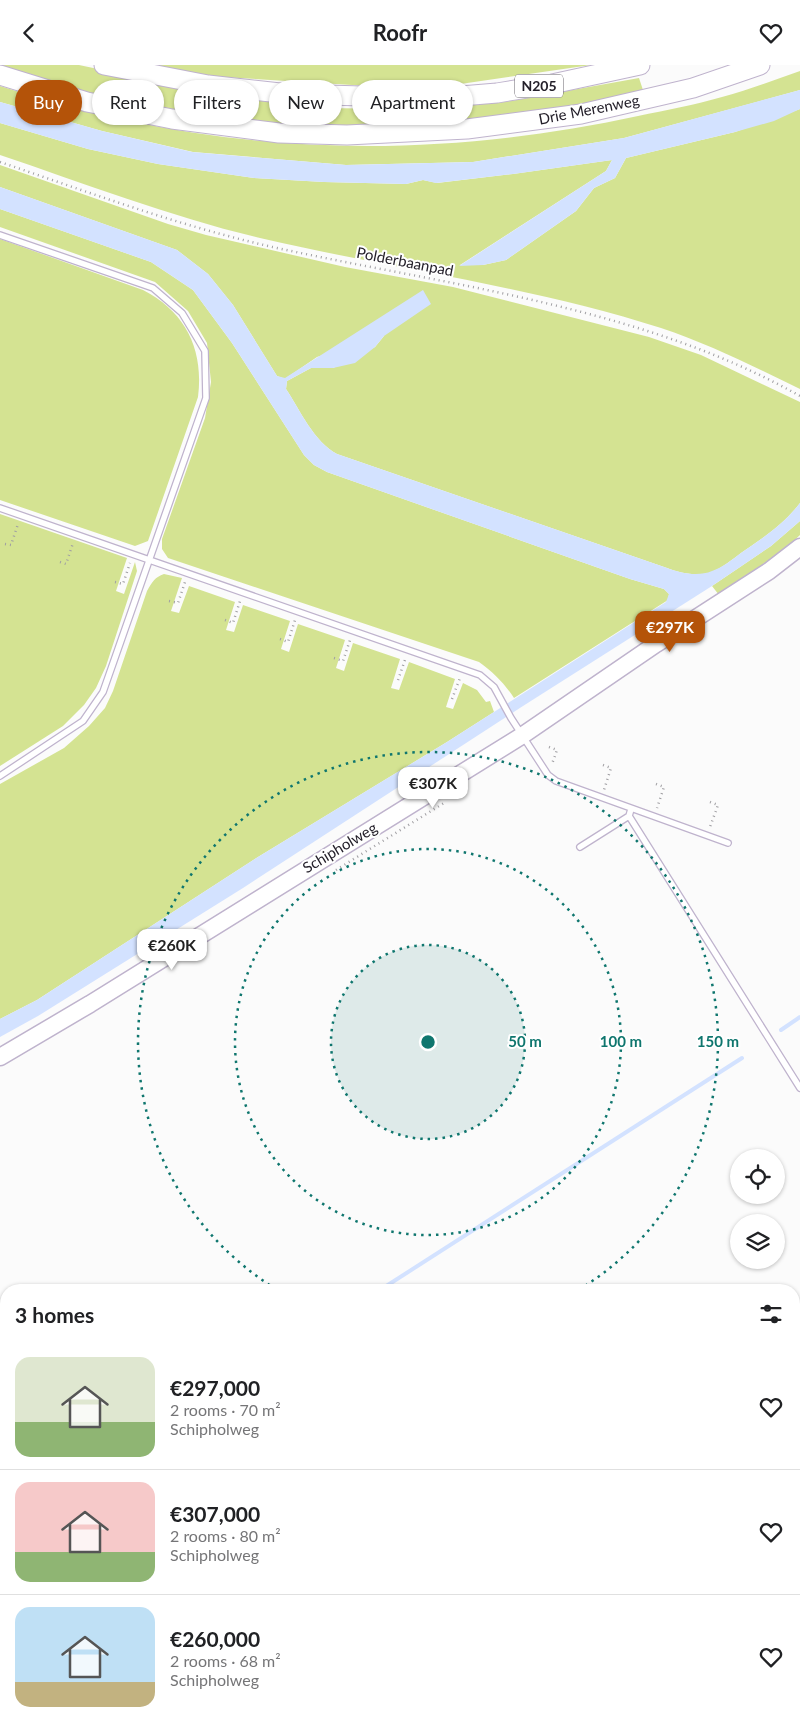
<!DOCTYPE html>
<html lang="en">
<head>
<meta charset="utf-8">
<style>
  body { margin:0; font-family:Lato,sans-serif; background:#f6f6f6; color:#202124; height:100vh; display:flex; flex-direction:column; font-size:19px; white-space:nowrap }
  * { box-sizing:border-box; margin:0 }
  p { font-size:16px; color:#757577 }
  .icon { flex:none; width:28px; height:28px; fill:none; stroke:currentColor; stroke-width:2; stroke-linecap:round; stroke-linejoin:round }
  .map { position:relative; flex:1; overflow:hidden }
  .details { position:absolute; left:0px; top:1219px; width:800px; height:446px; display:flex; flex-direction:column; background:#fff; border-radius:20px 20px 0 0; box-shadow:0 1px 4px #0004 }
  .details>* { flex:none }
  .banner { position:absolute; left:15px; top:15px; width:500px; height:45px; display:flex; gap:10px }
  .controls { position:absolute; left:730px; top:1084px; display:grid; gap:10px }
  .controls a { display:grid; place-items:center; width:55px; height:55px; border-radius:50%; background:#fff; box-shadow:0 1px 4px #0004; font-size:25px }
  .price { position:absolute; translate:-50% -42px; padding:0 11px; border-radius:10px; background:#fff; color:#222; font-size:16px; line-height:32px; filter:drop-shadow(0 1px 2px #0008) }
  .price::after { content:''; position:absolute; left:50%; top:30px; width:15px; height:11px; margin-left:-8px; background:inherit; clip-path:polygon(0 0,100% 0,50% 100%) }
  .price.selected { background:#b45309; color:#fff }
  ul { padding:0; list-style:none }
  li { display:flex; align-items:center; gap:15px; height:125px; padding:0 15px }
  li+li { border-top:1px solid #e0e0e0 }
  li span { display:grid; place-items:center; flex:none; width:140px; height:100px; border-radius:15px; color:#555 }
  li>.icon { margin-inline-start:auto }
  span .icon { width:60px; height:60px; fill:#fffc; stroke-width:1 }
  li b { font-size:21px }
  h2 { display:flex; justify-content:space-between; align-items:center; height:60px; padding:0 15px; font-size:21px }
  .pill { padding:0 18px; border-radius:22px; background:#fff; box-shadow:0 1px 4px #0004; font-size:18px; line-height:45px }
  .pill.selected { background:#b45309; color:#fff }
  header { display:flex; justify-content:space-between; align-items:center; height:65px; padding:0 15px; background:#fff; font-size:22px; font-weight:700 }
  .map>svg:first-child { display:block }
  .green { fill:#d4e392 }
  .water { fill:#d3e2ff }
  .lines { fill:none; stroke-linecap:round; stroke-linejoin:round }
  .stream { stroke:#d3e2ff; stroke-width:4 }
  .service-casing { stroke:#bfb3cd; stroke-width:8 }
  .secondary-casing { stroke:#bfb3cd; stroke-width:19 }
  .trunk-casing { stroke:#bfb3cd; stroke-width:21 }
  .motorway-casing { stroke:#bfb3cd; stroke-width:22 }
  .path { stroke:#a09fa3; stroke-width:2.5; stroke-dasharray:1 4; stroke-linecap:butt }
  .service { stroke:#fff; stroke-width:5.5 }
  .secondary { stroke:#fff; stroke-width:16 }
  .trunk { stroke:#fff; stroke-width:19 }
  .motorway { stroke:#fff; stroke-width:20 }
  .ring { fill:none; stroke:#0f766e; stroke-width:2.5; stroke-dasharray:2.5 5 }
  .labels { text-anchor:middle; stroke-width:4; stroke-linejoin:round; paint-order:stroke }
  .shield { fill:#fff; stroke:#66636a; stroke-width:1 }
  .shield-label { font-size:14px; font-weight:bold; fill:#24202a }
  .street-label { font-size:15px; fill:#24202a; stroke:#fff }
  .centre { fill:#0f766e; stroke:#fff; stroke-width:2.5 }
  .ring-label { font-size:15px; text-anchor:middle; font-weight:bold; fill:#0f766e; stroke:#fff; stroke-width:4; stroke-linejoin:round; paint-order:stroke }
</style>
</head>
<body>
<header><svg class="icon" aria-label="back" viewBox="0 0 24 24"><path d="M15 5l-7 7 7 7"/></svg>Roofr<svg class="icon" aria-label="heart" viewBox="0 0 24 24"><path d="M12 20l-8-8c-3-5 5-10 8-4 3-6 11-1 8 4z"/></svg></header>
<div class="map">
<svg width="800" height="1664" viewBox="0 0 800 1664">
  <rect width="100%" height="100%" fill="#fbfbfb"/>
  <path class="green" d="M 0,0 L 79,0 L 188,23 L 322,43 L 404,44 L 505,37 L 639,13 L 643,25 L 572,41 L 469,55 L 346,62 L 305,62 L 227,56 L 65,24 L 0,4 Z
    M 148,0 L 591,0 L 440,22 L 352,20 L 190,10 Z
    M 800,6 L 800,25 L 793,27 L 624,73 L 473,97 L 346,100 L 193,87 L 102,66 L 0,37 L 0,21 C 213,91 420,98 638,51 C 666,45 695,40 722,32 C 749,25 774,15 800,6 Z
    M 800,44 L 800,324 C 755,302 709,279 661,263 C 530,221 393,204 260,173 C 171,152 86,119 0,90 L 0,58 L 88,84 L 158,99 L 254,113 L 324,117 L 406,119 L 423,115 L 437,118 L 513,109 L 612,95 L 606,106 L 460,200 L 483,200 L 506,195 L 576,146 L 594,123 L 615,113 L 626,93 L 735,67 Z
    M 0,100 L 168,159 L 206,170 L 345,202 L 453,222 L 649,272 L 701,290 L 800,337 L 800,438 C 784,459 763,473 741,488 C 733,494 722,503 712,507 C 698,512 680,508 667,503 L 337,389 C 314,377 300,345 286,324 L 287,316 L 311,303 L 333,303 L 375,282 L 384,271 L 317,292 L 285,314 L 277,311 L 233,240 L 208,209 L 177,185 L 0,122 Z
    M 0,144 L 151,197 L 193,225 L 232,278 L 304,390 L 314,400 L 327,407 L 630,514 L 664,524 L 669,529 L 668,535 L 514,633 C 504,618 494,608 479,597 L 168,493 L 162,484 L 162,474 L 205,353 L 211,317 L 207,278 L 188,246 L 155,217 L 0,162 Z
    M 0,174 L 143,225 C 186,247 204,285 198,332 L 148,476 L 135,481 L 0,435 Z
    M 0,449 L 127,493 L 116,526 L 124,529 L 135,497 L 137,506 L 106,601 L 96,623 L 84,640 L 63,661 L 0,701 Z
    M 800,456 L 800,470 L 786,483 L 719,530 L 712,521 L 771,481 Z
    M 164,509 L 182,513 L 171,546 L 179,548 L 189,521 L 235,537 L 226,565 L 234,567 L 243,540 L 290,556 L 281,584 L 289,587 L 298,559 L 345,575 L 336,603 L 344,606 L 353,578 L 400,594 L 391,623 L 399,625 L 409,597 L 455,614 L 446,642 L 453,644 L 463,618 L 477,625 L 486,637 L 490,636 L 494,647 L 447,677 L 258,792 L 37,935 L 0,954 L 0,719 L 64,683 L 89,661 L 105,643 L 113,626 L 147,526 C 152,517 155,512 164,509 Z
    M 800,1387 L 800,1471 L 794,1475 L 794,1391 Z
    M 368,1659 L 463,1659 L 450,1664 L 360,1664 Z"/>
  <path class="water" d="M 800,25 L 800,44 L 774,56 L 735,67 L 626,93 L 615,113 L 594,123 L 576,146 L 506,195 L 483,200 L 459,201 L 606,106 L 612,95 L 513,109 L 436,118 L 423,115 L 406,119 L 324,117 L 254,113 L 158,99 L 88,84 L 0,58 L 0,37 L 102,66 L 192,87 L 346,100 L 473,97 L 624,73 Z
    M 0,122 L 177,185 L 208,209 L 233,240 L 277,311 L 285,313 L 423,225 L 431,239 L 384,271 L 375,282 L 355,298 L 333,303 L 311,303 L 287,316 L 286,324 C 300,345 314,377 337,389 L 667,503 C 680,508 698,512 712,506 C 722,503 733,494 741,488 C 763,473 784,459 800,438 L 800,456 L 771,481 L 712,521 L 523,641 L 243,823 L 38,951 L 0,972 L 0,954 L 37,935 L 258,792 L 447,677 L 666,537 L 669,529 L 664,524 L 630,514 L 327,407 L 314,400 L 304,390 L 232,278 L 193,225 L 151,197 L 0,144 Z"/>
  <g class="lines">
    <path class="stream" d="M 781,965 L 800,952
      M 380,1225 L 742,993
      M 0,1468 L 6,1464"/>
    <defs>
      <path id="service" d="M 0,170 L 153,223 L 182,248 L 205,286 L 206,333 L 103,627 L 83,656 L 0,711
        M 0,443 L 480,610 L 494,622 L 511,653 L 548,710 L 556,716 L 728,778
        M 631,744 L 629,751 L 800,1023
        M 580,782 L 629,751"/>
      <path id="secondary" d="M 0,992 L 90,939 L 523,670 L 656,579 L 769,506 L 800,482"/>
      <path id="trunk" d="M 104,0 L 208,20 L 289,29 L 437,33 L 497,28 L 552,19 L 640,0
        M 0,10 L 87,37 L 172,54 L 279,68 L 347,70 L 467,64 L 581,49 L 693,23 L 760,0"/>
      <path id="motorway" d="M 794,1301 L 800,1297
        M 794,1351 L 800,1347
        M 231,1664 L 239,1659
        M 306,1664 L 314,1659"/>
    </defs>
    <use href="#service" class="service-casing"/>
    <use href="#secondary" class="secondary-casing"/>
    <use href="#trunk" class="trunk-casing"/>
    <use href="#motorway" class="motorway-casing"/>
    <path class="path" d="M 0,97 C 91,128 182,162 277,183 C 452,221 642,242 800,331
      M 5,479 L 11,480 L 18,459
      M 60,497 L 66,499 L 73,478
      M 115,517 L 123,519 L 130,498
      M 169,536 L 178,538 L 185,517
      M 225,555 L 233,558 L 240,536
      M 280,574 L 288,577 L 295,555
      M 334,593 L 343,596 L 350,575
      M 398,615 L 406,592
      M 452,634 L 460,613
      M 549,682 L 557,685 L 552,699
      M 603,700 L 611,703 L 604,725
      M 656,719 L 664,722 L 657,743
      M 710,737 L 718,740 L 710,762
      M 336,805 L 444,738"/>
    <use href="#service" class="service"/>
    <use href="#secondary" class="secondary"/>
    <use href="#trunk" class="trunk"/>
    <use href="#motorway" class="motorway"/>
  </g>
  <circle cx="428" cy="977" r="97" fill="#0f766e" fill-opacity=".12"/>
  <g class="ring">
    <circle cx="428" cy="977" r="97"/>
    <circle cx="428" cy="977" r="193"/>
    <path d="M276 1224A290 290 0 1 1 580 1224"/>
  </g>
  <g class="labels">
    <rect class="shield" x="515" y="9.5" width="48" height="23" rx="4"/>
    <g class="shield-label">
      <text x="539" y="26">N205</text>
    </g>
    <g class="street-label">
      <text transform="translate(589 45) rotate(-11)" y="5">Drie Merenweg</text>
      <text transform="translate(405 197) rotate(11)" y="5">Polderbaanpad</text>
      <text transform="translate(340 783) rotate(-31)" y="5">Schipholweg</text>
    </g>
  </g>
  <circle cx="428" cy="977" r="8" class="centre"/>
  <g class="ring-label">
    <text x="525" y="982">50 m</text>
    <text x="621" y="982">100 m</text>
    <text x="718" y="982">150 m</text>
  </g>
</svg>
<div class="controls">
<a><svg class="icon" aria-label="locate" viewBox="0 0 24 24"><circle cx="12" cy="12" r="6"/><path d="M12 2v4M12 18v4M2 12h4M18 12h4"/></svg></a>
<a><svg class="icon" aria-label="layers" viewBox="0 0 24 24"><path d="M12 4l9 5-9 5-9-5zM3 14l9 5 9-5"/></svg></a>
</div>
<b class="price selected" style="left:670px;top:588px">€297K</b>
<b class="price" style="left:433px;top:744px">€307K</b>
<b class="price" style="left:172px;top:906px">€260K</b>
<div class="banner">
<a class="pill selected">Buy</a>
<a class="pill">Rent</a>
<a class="pill">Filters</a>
<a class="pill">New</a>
<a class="pill">Apartment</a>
</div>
<section class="details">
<h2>3 homes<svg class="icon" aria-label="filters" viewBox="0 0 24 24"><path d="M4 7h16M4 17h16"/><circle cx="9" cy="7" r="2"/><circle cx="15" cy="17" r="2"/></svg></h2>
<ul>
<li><span style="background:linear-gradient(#dfe7d0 65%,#8fb573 0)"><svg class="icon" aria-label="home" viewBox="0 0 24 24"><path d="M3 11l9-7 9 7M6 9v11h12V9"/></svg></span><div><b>€297,000</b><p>2 rooms · 70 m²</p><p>Schipholweg</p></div><svg class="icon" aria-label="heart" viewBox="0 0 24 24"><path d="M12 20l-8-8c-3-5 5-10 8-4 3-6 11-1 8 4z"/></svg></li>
<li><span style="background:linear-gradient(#f6c9c9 70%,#8fb573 0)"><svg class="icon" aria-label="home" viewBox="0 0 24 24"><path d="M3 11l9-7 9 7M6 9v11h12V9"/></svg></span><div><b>€307,000</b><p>2 rooms · 80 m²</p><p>Schipholweg</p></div><svg class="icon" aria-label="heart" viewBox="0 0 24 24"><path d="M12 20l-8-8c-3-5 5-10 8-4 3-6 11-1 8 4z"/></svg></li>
<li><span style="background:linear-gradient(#bfe0f5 75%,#c2b280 0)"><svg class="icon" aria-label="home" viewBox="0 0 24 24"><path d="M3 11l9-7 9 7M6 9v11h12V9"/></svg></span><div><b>€260,000</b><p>2 rooms · 68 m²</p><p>Schipholweg</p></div><svg class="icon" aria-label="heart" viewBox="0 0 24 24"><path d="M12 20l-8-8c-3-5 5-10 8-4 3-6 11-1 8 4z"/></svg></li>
</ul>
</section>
</div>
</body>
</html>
